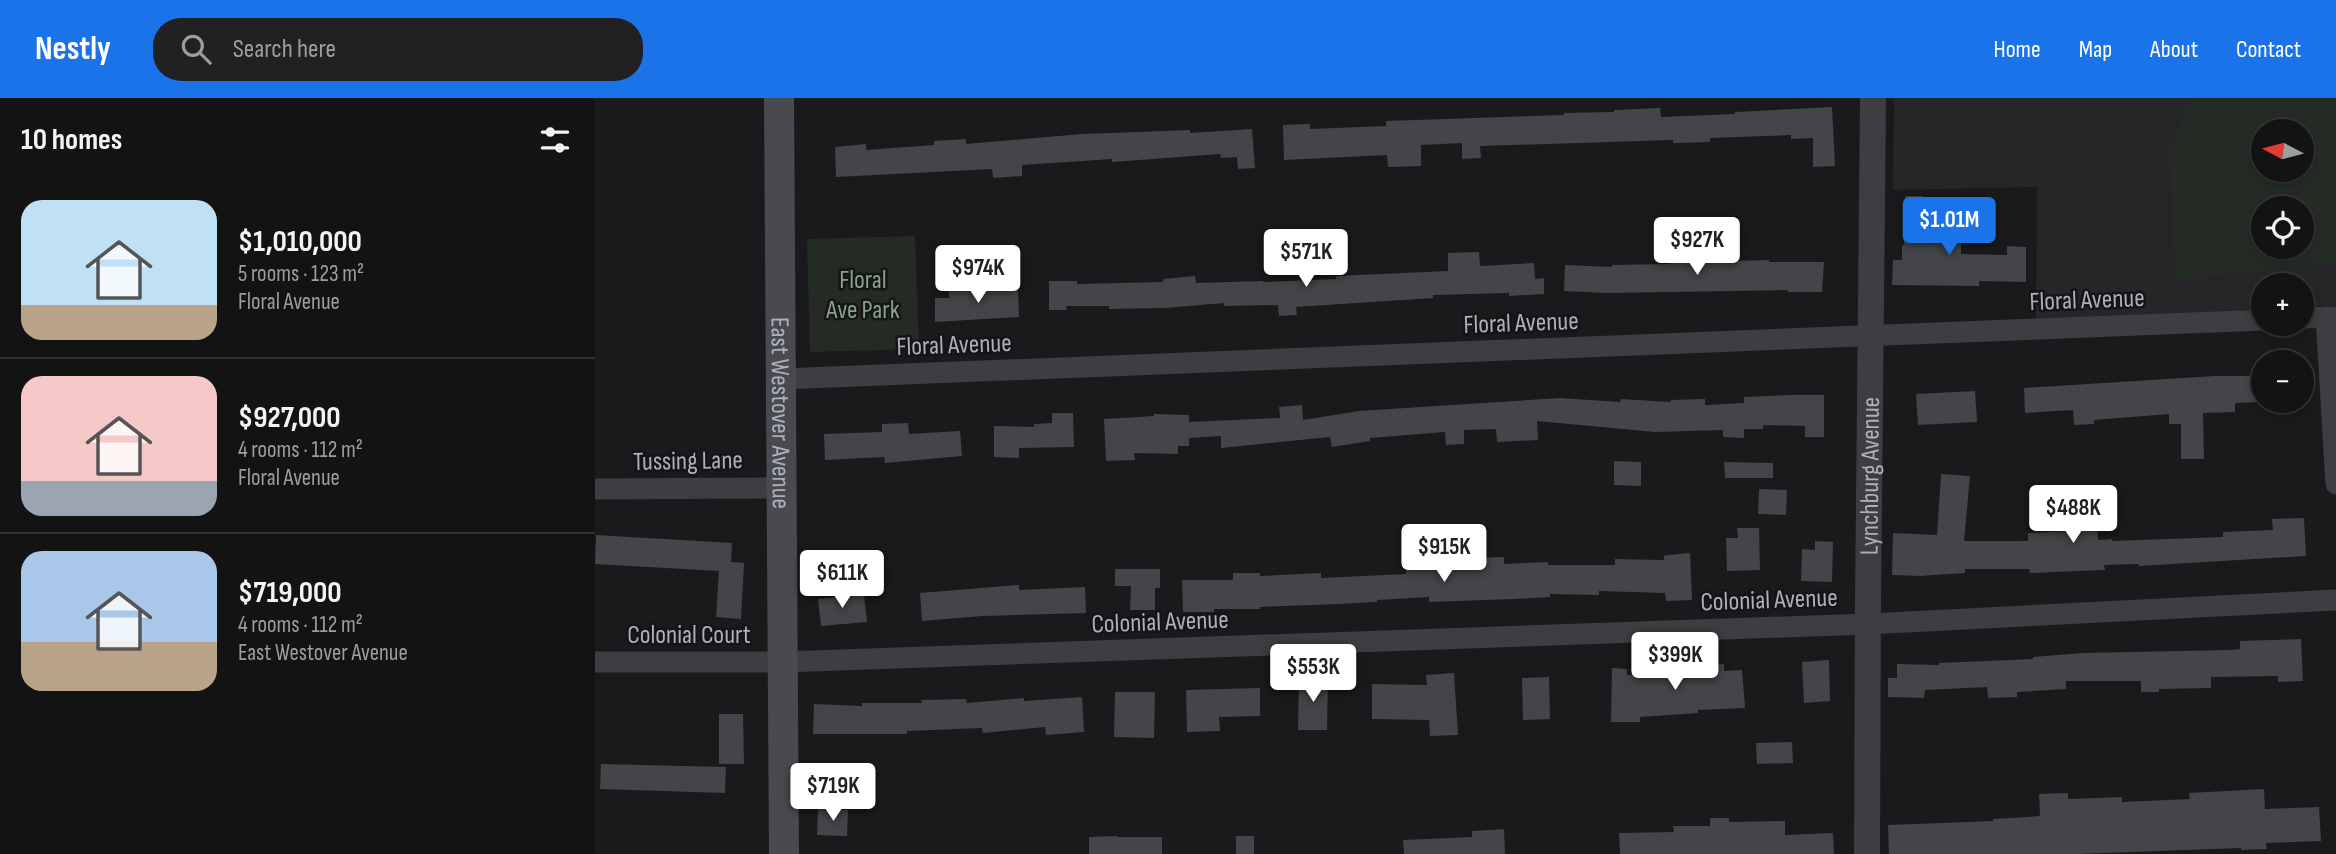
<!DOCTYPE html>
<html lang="en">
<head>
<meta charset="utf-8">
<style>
  body { margin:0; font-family:"Sofia Sans Condensed",sans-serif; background:#212022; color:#f1f3f6; height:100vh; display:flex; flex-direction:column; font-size:26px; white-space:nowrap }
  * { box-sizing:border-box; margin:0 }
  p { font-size:23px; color:#9d9ea0 }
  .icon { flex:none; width:38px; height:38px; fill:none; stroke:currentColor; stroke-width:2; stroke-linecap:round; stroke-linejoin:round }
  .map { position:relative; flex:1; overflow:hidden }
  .side { display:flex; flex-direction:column; background:#141314; width:595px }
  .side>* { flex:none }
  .needle { width:46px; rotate:277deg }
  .tools { position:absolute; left:1656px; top:21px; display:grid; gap:14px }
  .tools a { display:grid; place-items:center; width:63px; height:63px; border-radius:50%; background:#141314; box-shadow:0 4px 10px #0003,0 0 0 2px #333234; font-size:35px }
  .price { position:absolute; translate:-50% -60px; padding:0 16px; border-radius:7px; background:#fff; color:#222; font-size:23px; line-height:46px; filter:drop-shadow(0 2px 4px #0008) }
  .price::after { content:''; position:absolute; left:50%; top:42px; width:21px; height:16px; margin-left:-10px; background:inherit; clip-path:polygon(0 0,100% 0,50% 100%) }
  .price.on { background:#1a73e8; color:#fff }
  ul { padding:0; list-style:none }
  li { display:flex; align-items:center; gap:21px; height:175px; padding:0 21px }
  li+li { border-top:2px solid #333234 }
  li span { display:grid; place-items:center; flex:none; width:196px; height:140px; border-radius:21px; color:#555 }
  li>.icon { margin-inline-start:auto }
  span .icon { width:84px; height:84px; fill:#fffc; stroke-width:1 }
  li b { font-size:30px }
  h2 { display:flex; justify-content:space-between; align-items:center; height:84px; padding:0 21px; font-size:30px }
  header { display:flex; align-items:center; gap:42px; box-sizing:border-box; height:98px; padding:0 35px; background:#1a73e8; color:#fff }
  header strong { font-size:33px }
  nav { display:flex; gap:38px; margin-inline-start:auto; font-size:24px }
  .search { width:490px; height:63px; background:#212022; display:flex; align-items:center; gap:18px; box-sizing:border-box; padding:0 24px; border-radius:28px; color:#9d9ea0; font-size:26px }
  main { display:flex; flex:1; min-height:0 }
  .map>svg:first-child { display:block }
  .built { fill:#262628; fill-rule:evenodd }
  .green { fill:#242b25; fill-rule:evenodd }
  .building { fill:#444548 }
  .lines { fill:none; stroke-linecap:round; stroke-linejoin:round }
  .minor { stroke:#3d3d42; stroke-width:21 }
  .tertiary { stroke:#3d3d42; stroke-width:26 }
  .secondary { stroke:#494a50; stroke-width:30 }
  .labels { text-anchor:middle; stroke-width:5; stroke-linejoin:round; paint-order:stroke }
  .park-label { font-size:26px; fill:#85a38a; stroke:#151416 }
  .street-label { font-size:26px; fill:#adb0ba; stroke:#151416 }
</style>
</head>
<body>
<header>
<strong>Nestly</strong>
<div class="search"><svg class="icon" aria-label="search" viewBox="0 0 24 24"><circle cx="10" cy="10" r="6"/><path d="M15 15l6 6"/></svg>Search here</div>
<nav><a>Home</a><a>Map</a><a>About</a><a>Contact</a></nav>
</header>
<main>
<section class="side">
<h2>10 homes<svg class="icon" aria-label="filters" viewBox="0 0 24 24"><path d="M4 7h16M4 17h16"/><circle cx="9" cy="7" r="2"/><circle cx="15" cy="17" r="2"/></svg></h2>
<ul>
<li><span style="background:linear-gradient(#bfe0f5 75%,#b9a48a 0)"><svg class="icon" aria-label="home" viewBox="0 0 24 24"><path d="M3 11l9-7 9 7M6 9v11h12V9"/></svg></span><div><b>$1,010,000</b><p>5 rooms · 123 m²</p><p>Floral Avenue</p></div></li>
<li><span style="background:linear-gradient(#f6c9c9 75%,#9aa5b1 0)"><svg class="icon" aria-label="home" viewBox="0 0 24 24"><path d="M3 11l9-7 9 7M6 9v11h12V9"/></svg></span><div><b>$927,000</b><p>4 rooms · 112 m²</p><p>Floral Avenue</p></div></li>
<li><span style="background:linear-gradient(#a9c7e8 65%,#b9a48a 0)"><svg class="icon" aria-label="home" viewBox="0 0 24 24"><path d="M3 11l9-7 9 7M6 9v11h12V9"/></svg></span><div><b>$719,000</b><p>4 rooms · 112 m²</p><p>East Westover Avenue</p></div></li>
</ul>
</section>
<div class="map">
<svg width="1741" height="756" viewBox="0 0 1741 756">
  <rect width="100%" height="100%" fill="#1a191b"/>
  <path class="built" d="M 1299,0 L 1741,0 L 1741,208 L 1706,209 L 1706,187 L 1668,187 L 1668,211 L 1441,222 L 1442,89 L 1298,92 ZM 1668,33 L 1706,33 L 1706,72 L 1668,72 ZM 1668,110 L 1706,110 L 1706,149 L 1668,149 Z"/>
  <path class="green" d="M 1595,0 L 1741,0 L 1741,164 L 1579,183 L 1575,49 ZM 1668,33 L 1706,33 L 1706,72 L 1668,72 ZM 1668,110 L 1706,110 L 1706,149 L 1668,149 Z
    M 320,138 L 324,251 L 215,254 L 212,141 Z"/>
  <path class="building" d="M 1237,9 L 1240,68 L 1218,69 L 1218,40 L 1196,41 L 1196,37 L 1115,40 L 1115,44 L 1078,45 L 1078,42 L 885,48 L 886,60 L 867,61 L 867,45 L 826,47 L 826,68 L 793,69 L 792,57 L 689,62 L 688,27 L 715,26 L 715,31 L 791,28 L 791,23 L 969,17 L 969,15 L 1019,14 L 1019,12 L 1065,10 L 1066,19 L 1140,16 L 1140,14 Z
    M 657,31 L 660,70 L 643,71 L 642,59 L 626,60 L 625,56 L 517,64 L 517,61 L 427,67 L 427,78 L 398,80 L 397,71 L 241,79 L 240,49 L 271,46 L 271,52 L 339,47 L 339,43 L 371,41 L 371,46 L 487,36 L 595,32 L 595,35 Z
    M 1310,98 L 1328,98 L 1327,130 L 1366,130 L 1366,156 L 1412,157 L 1412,148 L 1431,149 L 1431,184 L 1384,183 L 1384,188 L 1297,187 L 1298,162 L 1307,162 L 1307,147 L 1309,147 Z
    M 884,154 L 885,168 L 939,165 L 940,181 L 949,180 L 949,196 L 914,198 L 914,195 L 838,197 L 838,200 L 701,209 L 702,217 L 684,218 L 683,207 L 629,208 L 629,205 L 570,210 L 514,211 L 514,208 L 471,208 L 472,212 L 454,212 L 454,183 L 482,183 L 482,186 L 568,184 L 568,181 L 600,178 L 601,185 L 668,183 L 668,184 L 741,181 L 741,178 L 853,173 L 853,155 Z
    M 1112,155 L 1112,164 L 1174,162 L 1174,164 L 1229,164 L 1227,194 L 1193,194 L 1193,192 L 1012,195 L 969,193 L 970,167 L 1017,169 L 1017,167 L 1071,166 L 1086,164 L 1086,156 Z
    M 423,190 L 424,219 L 340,224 L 340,200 L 354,200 L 354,192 Z
    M 1620,278 L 1668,278 L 1668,304 L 1640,305 L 1640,314 L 1608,315 L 1609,361 L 1586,361 L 1586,326 L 1574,326 L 1574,316 L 1499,322 L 1499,326 L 1479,327 L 1478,312 L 1430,315 L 1429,290 Z
    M 1380,293 L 1382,324 L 1323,327 L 1321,296 Z
    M 1195,297 L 1229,297 L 1229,339 L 1210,339 L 1210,328 L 1168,327 L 1168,331 L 1149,331 L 1149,340 L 1128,339 L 1128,332 L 1060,334 L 942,323 L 943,342 L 902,344 L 901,331 L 869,332 L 869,346 L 851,347 L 850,334 L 775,340 L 775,343 L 737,349 L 735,339 L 626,350 L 626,338 L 594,340 L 594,348 L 583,348 L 583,356 L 539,355 L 540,362 L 511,363 L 509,321 L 559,318 L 559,316 L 594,317 L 594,324 L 685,320 L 684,309 L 707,307 L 708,322 L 764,313 L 965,300 L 1025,304 L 1026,301 L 1076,304 L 1076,302 L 1110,301 L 1110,307 L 1149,305 L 1149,299 Z
    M 457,315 L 478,315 L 479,349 L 424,350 L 424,360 L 399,359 L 399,328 L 439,329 L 439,326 L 457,325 Z
    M 313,325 L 314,336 L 365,333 L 367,358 L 290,365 L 289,359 L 230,362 L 229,336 L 287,334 L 287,326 Z
    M 1019,363 L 1046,364 L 1046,388 L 1019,387 Z
    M 1129,364 L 1178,365 L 1178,380 L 1130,380 Z
    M 1346,376 L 1375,378 L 1369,443 L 1433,443 L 1433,435 L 1481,433 L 1480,415 L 1502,414 L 1503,442 L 1517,441 L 1517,443 L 1628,439 L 1628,434 L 1678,432 L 1677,421 L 1709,420 L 1711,458 L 1544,468 L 1544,466 L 1509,467 L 1510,472 L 1483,473 L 1435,475 L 1434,471 L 1370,471 L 1370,475 L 1325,478 L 1297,477 L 1298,435 L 1342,437 Z
    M 1164,391 L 1192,392 L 1191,417 L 1163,416 Z
    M 1142,430 L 1164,430 L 1165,472 L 1132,473 L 1131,440 L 1143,440 Z
    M 1,437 L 137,445 L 136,464 L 149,465 L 146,521 L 121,519 L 124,473 L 0,466 Z
    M 1220,443 L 1238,444 L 1237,484 L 1206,483 L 1207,451 L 1220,452 Z
    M 1095,455 L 1097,502 L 1071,503 L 1070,495 L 1004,493 L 1004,497 L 955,496 L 955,499 L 919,501 L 834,504 L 834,499 L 782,502 L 782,504 L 744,506 L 665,509 L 665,511 L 619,511 L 619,514 L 588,514 L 587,482 L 638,482 L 638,475 L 665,475 L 665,478 L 726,475 L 726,480 L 811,476 L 812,462 L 832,461 L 833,471 L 872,469 L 872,460 L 909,459 L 909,466 L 953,464 L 953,467 L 1020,467 L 1020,461 L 1069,462 L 1069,458 L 1073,457 Z
    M 520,471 L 565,471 L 565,490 L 560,490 L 560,512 L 535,512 L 536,488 L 520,488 Z
    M 424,487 L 424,492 L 490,489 L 491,515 L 387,518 L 327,523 L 325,495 Z
    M 269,497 L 272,524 L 226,528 L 223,501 Z
    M 1706,541 L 1708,583 L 1683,584 L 1683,578 L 1616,579 L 1616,590 L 1564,591 L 1564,594 L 1546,594 L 1546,583 L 1471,583 L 1471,591 L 1422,594 L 1422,599 L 1393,600 L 1392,589 L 1330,592 L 1329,600 L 1293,599 L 1293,580 L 1302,580 L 1302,566 L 1344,567 L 1344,565 L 1438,561 L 1438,559 L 1488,555 L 1633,552 L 1645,551 L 1645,543 Z
    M 1234,562 L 1235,603 L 1209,605 L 1207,564 Z
    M 1129,566 L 1129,573 L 1147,572 L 1150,610 L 1103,612 L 1103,615 L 1045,619 L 1045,624 L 1016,624 L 1017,570 L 1032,571 L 1032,577 L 1072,576 L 1071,570 Z
    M 859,575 L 863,637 L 835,638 L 834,622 L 777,621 L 777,586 L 832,587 L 831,577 Z
    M 704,579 L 733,580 L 732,632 L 703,632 Z
    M 954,579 L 955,621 L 928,622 L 927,580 Z
    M 665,590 L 665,618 L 624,619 L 625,633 L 592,634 L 591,592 Z
    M 520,594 L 560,594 L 559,640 L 519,639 Z
    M 487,599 L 489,634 L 451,637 L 450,629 L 388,635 L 387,630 L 312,633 L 312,636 L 218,636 L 219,606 L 267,608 L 267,605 L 327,605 L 326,602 L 371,601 L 372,605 L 429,600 L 429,603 Z
    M 124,616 L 148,616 L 149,666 L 124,666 Z
    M 1197,644 L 1198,665 L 1162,666 L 1161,645 Z
    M 6,666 L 131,669 L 130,695 L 5,691 Z
    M 1669,691 L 1670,711 L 1724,709 L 1726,743 L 1671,745 L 1672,751 L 1646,752 L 1646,750 L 1482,756 L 1294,756 L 1293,727 L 1398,723 L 1398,721 L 1445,718 L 1444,696 L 1473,695 L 1473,701 L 1527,699 L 1527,704 L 1595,701 L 1594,695 Z
    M 223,711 L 253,712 L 252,738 L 222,737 Z
    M 1115,720 L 1134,720 L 1134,724 L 1190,723 L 1190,737 L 1238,735 L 1239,756 L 1025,756 L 1024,735 L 1079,734 L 1078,728 L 1115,728 Z
    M 909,731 L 910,756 L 809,756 L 808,742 L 877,739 L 877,733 Z
    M 522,738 L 522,739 L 567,739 L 567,756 L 494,756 L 494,739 Z
    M 641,738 L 659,738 L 659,756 L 641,756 Z"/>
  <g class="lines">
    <path class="minor" d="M 1731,219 L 1741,386
      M 1706,220 L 1741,219
      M 186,281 L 1668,222
      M 0,391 L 187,390
      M 0,564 L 188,564 L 1273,526 L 1741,502"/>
    <path class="tertiary" id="s1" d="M 1272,756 L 1273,505 L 1278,0"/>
    <path class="secondary" id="s2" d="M 184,0 L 189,756"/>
  </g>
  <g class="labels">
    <g class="park-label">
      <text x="268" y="190">Floral<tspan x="268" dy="30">Ave Park</tspan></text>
    </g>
    <g class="street-label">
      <text transform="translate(1492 201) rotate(-2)" y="9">Floral Avenue</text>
      <text transform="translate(926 224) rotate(-2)" y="9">Floral Avenue</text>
      <text transform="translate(359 246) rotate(-2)" y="9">Floral Avenue</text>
      <text dy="9" stroke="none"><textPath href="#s2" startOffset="315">East Westover Avenue</textPath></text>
      <text transform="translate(93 362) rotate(-1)" y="9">Tussing Lane</text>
      <text dy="9" stroke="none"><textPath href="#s1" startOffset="378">Lynchburg Avenue</textPath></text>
      <text transform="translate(1174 501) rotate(-2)" y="9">Colonial Avenue</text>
      <text transform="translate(565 523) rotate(-2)" y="9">Colonial Avenue</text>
      <text x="94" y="545">Colonial Court</text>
    </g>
  </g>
</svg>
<div class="tools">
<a><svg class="needle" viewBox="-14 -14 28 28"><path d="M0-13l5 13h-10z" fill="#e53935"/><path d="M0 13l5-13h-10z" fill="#9d9ea0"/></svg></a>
<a><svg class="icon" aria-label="locate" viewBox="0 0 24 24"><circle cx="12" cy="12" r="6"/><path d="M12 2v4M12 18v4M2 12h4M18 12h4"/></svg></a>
<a>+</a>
<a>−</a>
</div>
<b class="price on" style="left:1354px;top:159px">$1.01M</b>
<b class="price" style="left:1102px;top:179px">$927K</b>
<b class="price" style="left:711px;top:191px">$571K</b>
<b class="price" style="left:383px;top:207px">$974K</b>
<b class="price" style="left:1478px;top:447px">$488K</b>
<b class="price" style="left:849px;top:486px">$915K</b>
<b class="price" style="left:247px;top:512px">$611K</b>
<b class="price" style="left:1080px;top:594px">$399K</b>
<b class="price" style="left:718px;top:606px">$553K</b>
<b class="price" style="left:238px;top:725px">$719K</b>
</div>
</main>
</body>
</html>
